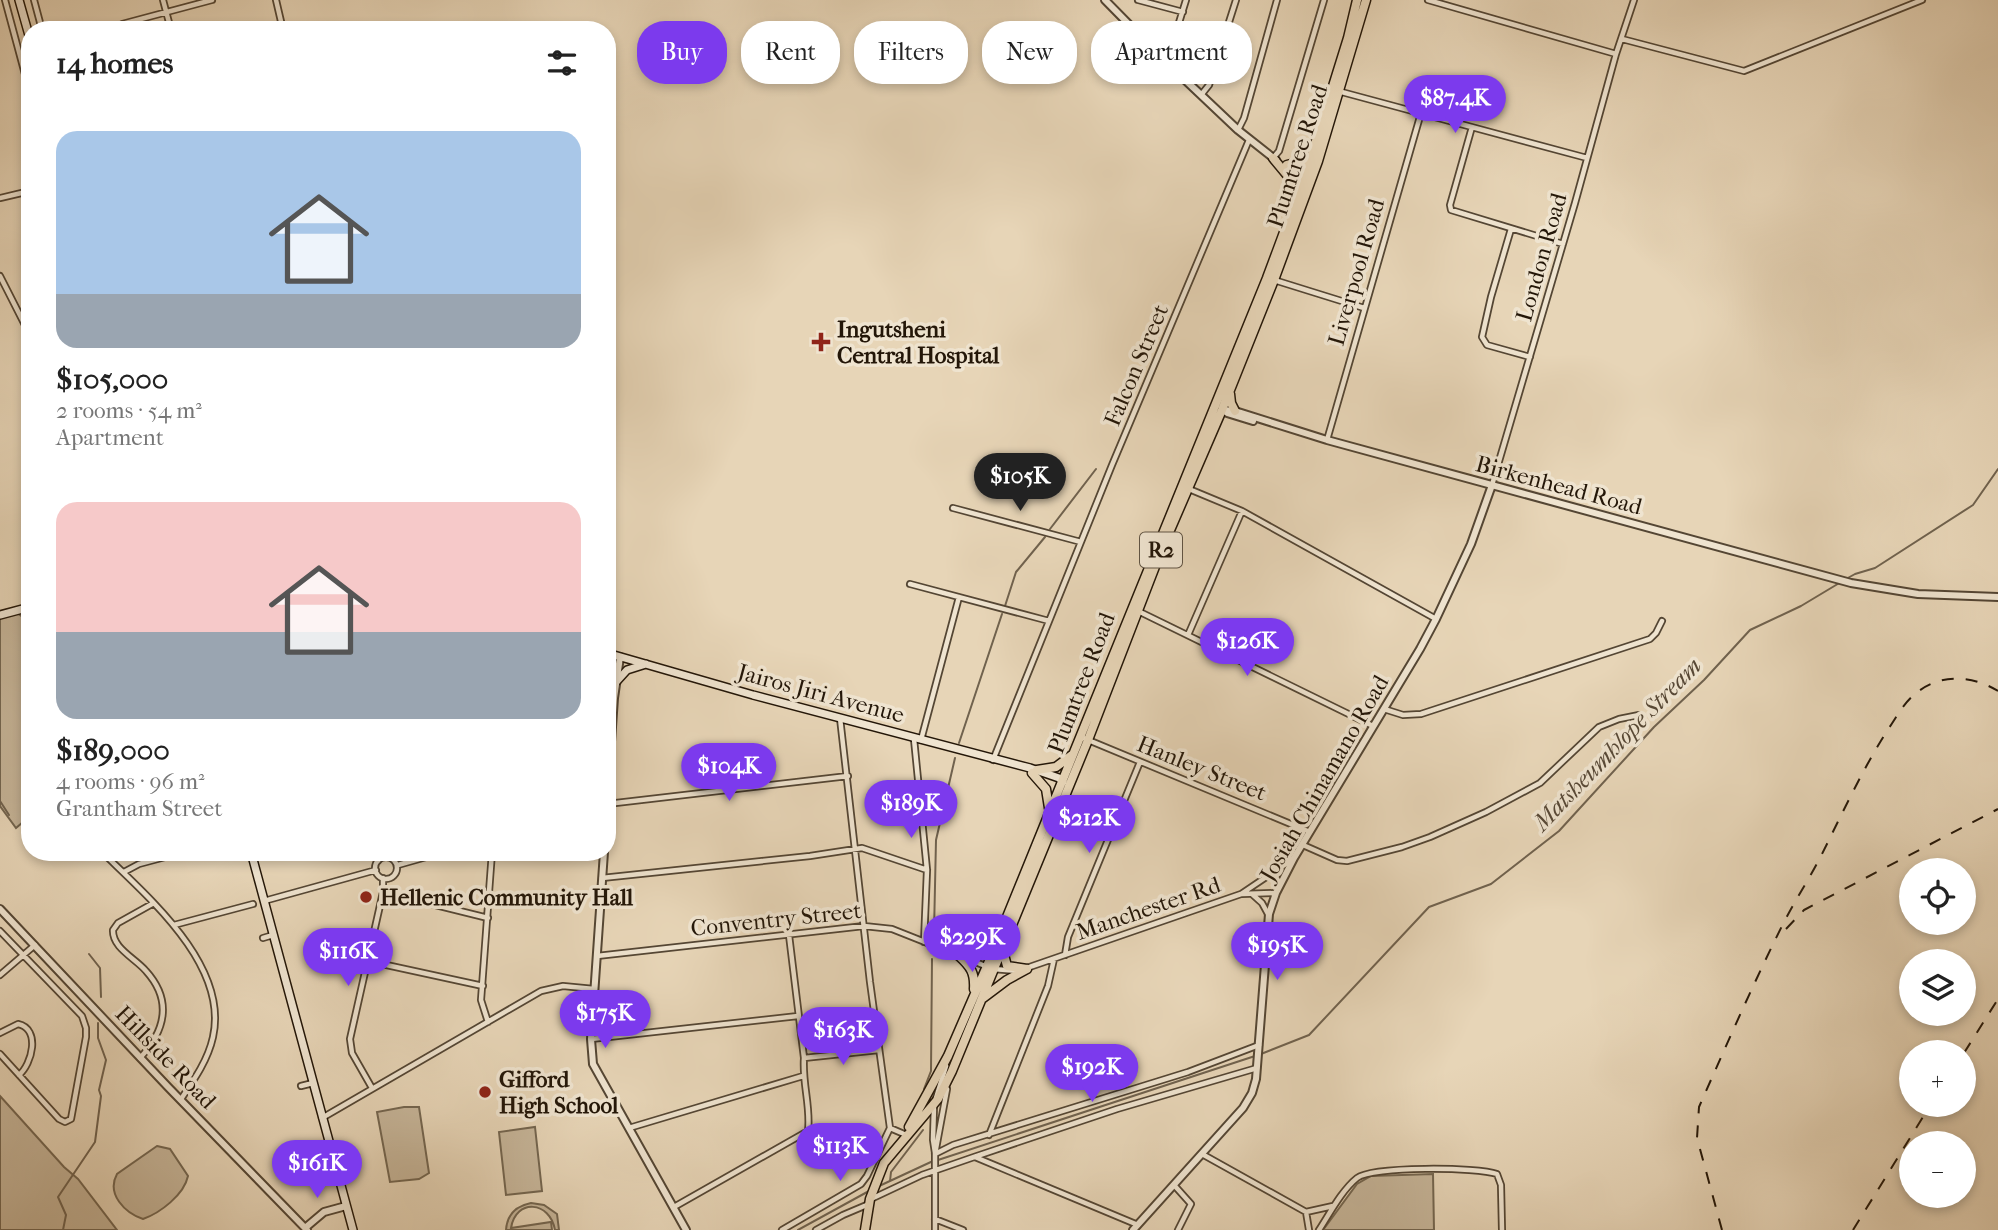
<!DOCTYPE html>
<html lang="en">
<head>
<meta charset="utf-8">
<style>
  body { margin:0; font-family:"IM FELL French Canon",serif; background:#f2f2f2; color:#222; height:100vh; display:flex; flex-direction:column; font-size:26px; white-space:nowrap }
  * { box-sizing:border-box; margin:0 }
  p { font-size:23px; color:#767676 }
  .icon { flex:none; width:38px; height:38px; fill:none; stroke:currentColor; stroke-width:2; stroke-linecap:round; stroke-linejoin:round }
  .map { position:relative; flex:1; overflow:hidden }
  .sheet { position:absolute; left:21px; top:21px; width:595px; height:840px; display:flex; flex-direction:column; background:#fff; border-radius:28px; box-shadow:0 4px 10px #0003 }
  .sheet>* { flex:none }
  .top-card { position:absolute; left:637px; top:21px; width:665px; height:63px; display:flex; gap:14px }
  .controls { position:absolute; left:1899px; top:858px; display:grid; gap:14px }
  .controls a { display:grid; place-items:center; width:77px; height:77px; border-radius:50%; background:#fff; box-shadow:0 4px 10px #0003; font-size:35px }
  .price { position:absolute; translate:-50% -60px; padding:0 16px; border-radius:24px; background:#7c3aed; color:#fff; font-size:23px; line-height:46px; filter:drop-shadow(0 2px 4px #0008) }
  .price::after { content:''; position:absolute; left:50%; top:42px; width:21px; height:16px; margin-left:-10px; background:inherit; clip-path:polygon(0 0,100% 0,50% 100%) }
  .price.on { background:#222; color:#fff }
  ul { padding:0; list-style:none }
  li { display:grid; align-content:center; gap:14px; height:371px; padding:0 35px }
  li span { display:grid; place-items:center; height:217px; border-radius:21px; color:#555 }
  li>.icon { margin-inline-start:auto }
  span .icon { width:126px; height:126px; fill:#fffc; stroke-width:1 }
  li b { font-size:30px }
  h2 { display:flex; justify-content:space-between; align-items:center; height:84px; padding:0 35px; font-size:30px }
  .tag { padding:0 24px; border-radius:28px; background:#fff; box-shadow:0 4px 10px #0003; font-size:24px; line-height:63px }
  .tag.on { background:#7c3aed; color:#fff }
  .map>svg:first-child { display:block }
  .green { fill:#c6b599; stroke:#746650; stroke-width:2 }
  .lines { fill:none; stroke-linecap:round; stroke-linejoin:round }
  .stream { stroke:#70624e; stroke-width:2 }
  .minor-casing { stroke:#544634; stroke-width:8 }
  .tertiary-casing { stroke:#544634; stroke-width:10 }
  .secondary-casing { stroke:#231608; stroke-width:10 }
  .trunk-casing { stroke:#231608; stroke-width:11 }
  .minor { stroke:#efe4d0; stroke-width:4.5 }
  .tertiary { stroke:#efe4d0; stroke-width:6 }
  .secondary { stroke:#efe4d0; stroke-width:7 }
  .trunk { stroke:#e7d5b7; stroke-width:8 }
  .rail { stroke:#231608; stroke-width:2; stroke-dasharray:12 12; stroke-linecap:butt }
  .poi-dot { fill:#8f2418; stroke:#efe4d0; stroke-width:2.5 }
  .labels { text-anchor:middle; stroke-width:7; stroke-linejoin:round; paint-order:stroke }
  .shield { fill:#efe4d0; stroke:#605444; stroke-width:2 }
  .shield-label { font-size:21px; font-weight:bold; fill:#231608 }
  .street-label { font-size:23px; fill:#231608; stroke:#efe4d0 }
  .poi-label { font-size:23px; font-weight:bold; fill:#231608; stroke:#efe4d0; text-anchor:start }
  .water-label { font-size:24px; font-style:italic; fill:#574836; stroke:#efe4d0 }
</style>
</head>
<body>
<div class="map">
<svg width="1998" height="1230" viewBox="0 0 1998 1230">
  <rect width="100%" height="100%" fill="#e7d5b7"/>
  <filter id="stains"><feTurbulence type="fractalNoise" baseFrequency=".00286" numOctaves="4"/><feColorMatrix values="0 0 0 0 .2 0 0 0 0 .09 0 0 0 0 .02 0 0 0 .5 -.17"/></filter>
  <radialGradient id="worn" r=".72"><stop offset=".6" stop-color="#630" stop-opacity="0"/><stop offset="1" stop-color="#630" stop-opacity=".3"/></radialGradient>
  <path class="green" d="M 17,613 L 27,620 L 30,632 L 30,816 L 16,828 L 0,806 L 0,617 Z
    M 0,1096 L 64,1167 L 78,1179 L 117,1230 L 0,1230 Z
    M 404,1107 L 419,1107 L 429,1173 L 419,1179 L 390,1182 L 377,1112 Z
    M 535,1127 L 542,1191 L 506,1195 L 499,1132 Z
    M 157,1146 L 170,1149 L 188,1176 C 184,1195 160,1213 143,1219 C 125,1213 106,1194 117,1174 Z
    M 1433,1174 L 1434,1230 L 1323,1230 L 1357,1184 L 1371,1176 Z
    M 531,1203 L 544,1205 L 557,1214 L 559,1230 L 555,1230 C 550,1201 516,1198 511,1228 L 551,1222 L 552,1230 L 506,1230 C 507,1214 516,1206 531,1203 Z"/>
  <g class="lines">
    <path class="stream" d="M 1050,529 L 1096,469
      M 1846,579 L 1855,574 L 1875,568 L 1973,505 L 1998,469
      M 1005,606 L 1016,572 L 1045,537
      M 959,743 L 1002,614
      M 0,801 L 9,815
      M 934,932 L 936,840 L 955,758
      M 89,954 L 100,968 L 101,997
      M 1261,1054 L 1309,1035 L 1429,907 L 1491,884 L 1559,831 L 1654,727 L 1704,680 L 1750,630 L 1801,606 L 1841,582
      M 924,1089 L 931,1071 L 932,959
      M 938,1160 L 1255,1056
      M 890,1181 L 891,1172 L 923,1130
      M 877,1187 L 933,1161
      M 63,1230 L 66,1215 L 58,1197 L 95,1142 L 101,1096 L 99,1090 L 106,1060 L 98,1038 L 98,1023
      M 798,1230 L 869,1191"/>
    <defs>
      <path id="minor" d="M 5,0 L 30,93
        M 34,0 L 42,30
        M 163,0 L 171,30
        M 276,0 L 283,30
        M 1138,0 L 1183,12
        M 1428,0 L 1616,54
        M 116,30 L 122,24 L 212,0
        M 1622,39 L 1744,71 L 1922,0
        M 1162,58 L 1173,42 L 1186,0
        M 1338,91 L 1587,158
        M 1201,95 L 1209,85 L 1236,0
        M 1472,127 L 1450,205 L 1451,210 L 1563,244
        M 1238,130 L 1244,118 L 1277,0
        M 1273,158 L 1279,151 L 1324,0
        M 0,198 L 30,191
        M 1511,229 L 1491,297 L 1482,337 L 1487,345 L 1530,357
        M 0,276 L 30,335
        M 1274,280 L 1364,308
        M 1327,440 L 1421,113
        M 1492,485 L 1575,203 L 1616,54 L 1634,0
        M 1189,489 L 1242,511 L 1436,619
        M 953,508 L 1081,542
        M 910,584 L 1049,621
        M 25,609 L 30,625
        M 1138,611 L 1373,726
        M 1188,635 L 1242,511
        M 1384,709 L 1403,715 L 1421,714 L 1650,639 L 1656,633 L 1662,621
        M 840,718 L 870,982 L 890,1128
        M 1081,737 L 1310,832
        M 914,739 L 927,870 L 924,942
        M 921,740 L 959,597
        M 993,760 L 1112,465 L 1249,140
        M 607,804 L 848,776
        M 1303,845 L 1337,860 L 1347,861 L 1402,847 L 1430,837 L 1486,812 L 1540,783 L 1599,727 L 1619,719 L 1639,715
        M 102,852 C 148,897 229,965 213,1037 C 208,1060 194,1080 181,1099
        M 371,852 L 378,861
        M375 868a11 11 0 1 1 22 0a11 11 0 1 1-22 0Z
        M 398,865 L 444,852
        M 124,872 L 139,864 L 184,852
        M 602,878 L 810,856 L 862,848 L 927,870
        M 383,892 L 488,918
        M 1242,894 L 1276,893
        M 1252,894 L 1262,903 L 1268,914
        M 264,901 L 376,870
        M 174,925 L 253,904
        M 0,931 L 82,1016 L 86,1028 L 86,1037 L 71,1119 L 65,1122 L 59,1119 L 0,1054
        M 263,938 L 273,935
        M 1065,955 L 1068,937 L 1140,762
        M 597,956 L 864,926 L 892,929 L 993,969 L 1018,971 L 1241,894 L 1293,859
        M 368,961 L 483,986
        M 0,975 L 35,945
        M 488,1022 L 481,1000 L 492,852
        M 0,1033 L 18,1024 C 41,1029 32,1064 19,1075
        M 591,1039 L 798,1016
        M 140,1058 C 165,1031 173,1001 146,971 C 135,958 112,948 113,930 L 118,923 L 152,904
        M 804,1058 L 879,1050
        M 301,1086 L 313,1083
        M 372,1088 L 352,1053 L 350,1039 L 383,892 L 383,878
        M 936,1098 L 946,1066
        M 934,1106 L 933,1140 L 935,1153
        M 322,1118 L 541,991 L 563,986 L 594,989
        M 629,1128 L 803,1076
        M 890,1128 L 904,1134
        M 808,1131 L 875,1159
        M 989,1135 L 1048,986 L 1054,959
        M 935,1154 L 953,1145 L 1188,1072 L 1259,1045
        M 1202,1154 L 1306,1212 L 1333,1206
        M 975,1157 L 1138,1225
        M 1174,1185 L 1191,1204 L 1178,1230
        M 871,1199 L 922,1175 L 974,1157 L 1117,1109 L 1257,1068
        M 674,1207 L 808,1131 C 811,1107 802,1083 804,1058 L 789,935
        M 1306,1212 L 1309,1230
        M 935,1219 L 963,1230
        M 782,1230 L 861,1184 L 867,1176 L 890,1128
        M 816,1230 L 843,1215 L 869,1204
        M 935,1230 L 935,1154 L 947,1089
        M 1319,1230 C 1330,1213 1342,1190 1357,1178 C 1372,1166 1478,1167 1497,1174 L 1501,1185 L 1502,1230"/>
      <path id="tertiary" d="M 1105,0 L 1162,58 L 1238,130 L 1276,160
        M 1286,165 L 1306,173
        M 1222,410 L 1235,411 L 1327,440 L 1851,583 L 1918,594 L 1998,597
        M 1227,413 L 1253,421
        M 607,800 L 614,698 L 620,657
        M 604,852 L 591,1039 L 593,1064 L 686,1230
        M 0,909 L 168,1087 L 307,1230
        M 305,1228 L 324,1212 L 346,1206
        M 1133,1230 L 1243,1108 L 1252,1093 L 1256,1079 L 1269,914 L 1276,893 L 1294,858 L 1420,649 L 1436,619 L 1471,544 L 1492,485"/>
      <path id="secondary" d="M 19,0 L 30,39
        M 0,615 L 30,607
        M 607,653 L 753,695 L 1030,768 L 1059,778 L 1063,782
        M 607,659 L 617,681 L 627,670 L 646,664
        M 251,852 L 353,1230"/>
      <path id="trunk" d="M 1273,158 L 1292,181 L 1296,195
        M 1287,165 L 1303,161 L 1311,156
        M 1230,394 L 1231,403 L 1235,411
        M 1037,770 L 1056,767 L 1072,755
        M 1032,773 L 1046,789 L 1049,808
        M 1003,951 L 1007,966 L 1027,969
        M 959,956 C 971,967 975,973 974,989
        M 959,956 L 981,953 L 997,941
        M 983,998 L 1007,980 L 1027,969
        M 909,1127 L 948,1056 L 987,966 L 1267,278 L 1306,173 L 1348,38 L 1357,0
        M 865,1230 L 870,1199 L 884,1163 L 938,1099 L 952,1071 L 1088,740 L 1161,551 L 1222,410 L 1274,280 L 1318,161 L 1366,0"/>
    </defs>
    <use href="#minor" class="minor-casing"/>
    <use href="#tertiary" class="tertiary-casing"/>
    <use href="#secondary" class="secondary-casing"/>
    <use href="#trunk" class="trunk-casing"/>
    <use href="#minor" class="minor"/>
    <use href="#tertiary" class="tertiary"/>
    <use href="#secondary" class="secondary"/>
    <use href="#trunk" class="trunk"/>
    <path class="rail" d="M 1786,929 L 1804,910 L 1998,809
      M 1964,1053 L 1998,999
      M 1722,1230 L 1697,1138 L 1699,1107 C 1726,1046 1753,984 1783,924 C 1795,900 1810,878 1822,854 C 1843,812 1863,768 1889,728 C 1897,716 1904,703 1915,694 C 1940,673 1972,675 1998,691
      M 1853,1230 L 1931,1104"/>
  </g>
  <g class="poi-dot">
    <path d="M817.5 331.5h7v7h7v7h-7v7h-7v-7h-7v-7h7z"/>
    <circle cx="366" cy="897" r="7"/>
    <circle cx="485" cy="1092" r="7"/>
  </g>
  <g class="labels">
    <rect class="shield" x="1140" y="532.5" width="42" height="35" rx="5"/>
    <g class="shield-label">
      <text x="1161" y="557">R2</text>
    </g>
    <g class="street-label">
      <text transform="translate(1297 156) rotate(-72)" y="8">Plumtree Road</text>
      <text transform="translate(1541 257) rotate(-74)" y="8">London Road</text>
      <text transform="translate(1356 272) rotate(-74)" y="8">Liverpool Road</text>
      <text transform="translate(1136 365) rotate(-67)" y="8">Falcon Street</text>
      <text transform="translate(1559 485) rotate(15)" y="8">Birkenhead Road</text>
      <text transform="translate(1081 683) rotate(-69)" y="8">Plumtree Road</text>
      <text transform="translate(821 693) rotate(15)" y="8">Jairos Jiri Avenue</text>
      <text transform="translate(1202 768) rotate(22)" y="8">Hanley Street</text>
      <text transform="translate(1324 778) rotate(-60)" y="8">Josiah Chinamano Road</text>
      <text transform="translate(1148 908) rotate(-19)" y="8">Manchester Rd</text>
      <text transform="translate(776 919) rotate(-6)" y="8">Conventry Street</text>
      <text transform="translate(166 1057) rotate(46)" y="8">Hillside Road</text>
    </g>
    <g class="poi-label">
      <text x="837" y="337">Ingutsheni<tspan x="837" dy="26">Central Hospital</tspan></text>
      <text x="380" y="905">Hellenic Community Hall</text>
      <text x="499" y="1087">Gifford<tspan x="499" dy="26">High School</tspan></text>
    </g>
    <g class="water-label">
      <text transform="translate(1617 744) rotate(-46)" y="8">Matsheumhlope Stream</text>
    </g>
  </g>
  <rect width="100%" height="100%" filter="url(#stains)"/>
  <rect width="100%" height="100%" fill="url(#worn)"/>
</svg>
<div class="controls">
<a><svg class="icon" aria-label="locate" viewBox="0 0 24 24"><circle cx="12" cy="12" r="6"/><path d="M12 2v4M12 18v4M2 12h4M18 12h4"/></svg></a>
<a><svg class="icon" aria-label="layers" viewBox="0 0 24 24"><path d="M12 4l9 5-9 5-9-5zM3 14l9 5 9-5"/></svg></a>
<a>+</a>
<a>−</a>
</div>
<b class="price" style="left:1455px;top:135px">$87.4K</b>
<b class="price on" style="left:1020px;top:513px">$105K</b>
<b class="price" style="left:1247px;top:678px">$126K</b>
<b class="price" style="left:729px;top:803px">$104K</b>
<b class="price" style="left:911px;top:840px">$189K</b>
<b class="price" style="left:1089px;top:855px">$212K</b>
<b class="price" style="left:972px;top:974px">$229K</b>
<b class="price" style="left:1277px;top:982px">$195K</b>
<b class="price" style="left:348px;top:988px">$116K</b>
<b class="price" style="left:605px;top:1050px">$175K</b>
<b class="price" style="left:843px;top:1067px">$163K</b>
<b class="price" style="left:1092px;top:1104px">$192K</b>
<b class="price" style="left:840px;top:1183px">$113K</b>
<b class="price" style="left:317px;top:1200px">$161K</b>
<div class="top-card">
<a class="tag on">Buy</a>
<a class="tag">Rent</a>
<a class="tag">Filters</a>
<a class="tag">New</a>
<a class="tag">Apartment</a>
</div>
<section class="sheet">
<h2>14 homes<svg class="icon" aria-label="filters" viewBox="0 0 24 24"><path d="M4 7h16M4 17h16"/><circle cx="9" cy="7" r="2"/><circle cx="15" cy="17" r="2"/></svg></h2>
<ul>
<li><span style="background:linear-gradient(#a9c7e8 75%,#9aa5b1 0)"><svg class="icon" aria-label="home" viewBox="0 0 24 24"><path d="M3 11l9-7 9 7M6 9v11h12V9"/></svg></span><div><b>$105,000</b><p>2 rooms · 54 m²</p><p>Apartment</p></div></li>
<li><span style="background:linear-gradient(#f6c9c9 60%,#9aa5b1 0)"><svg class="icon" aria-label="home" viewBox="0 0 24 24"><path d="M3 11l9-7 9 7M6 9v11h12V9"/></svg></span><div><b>$189,000</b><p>4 rooms · 96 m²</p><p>Grantham Street</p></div></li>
</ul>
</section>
</div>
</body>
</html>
